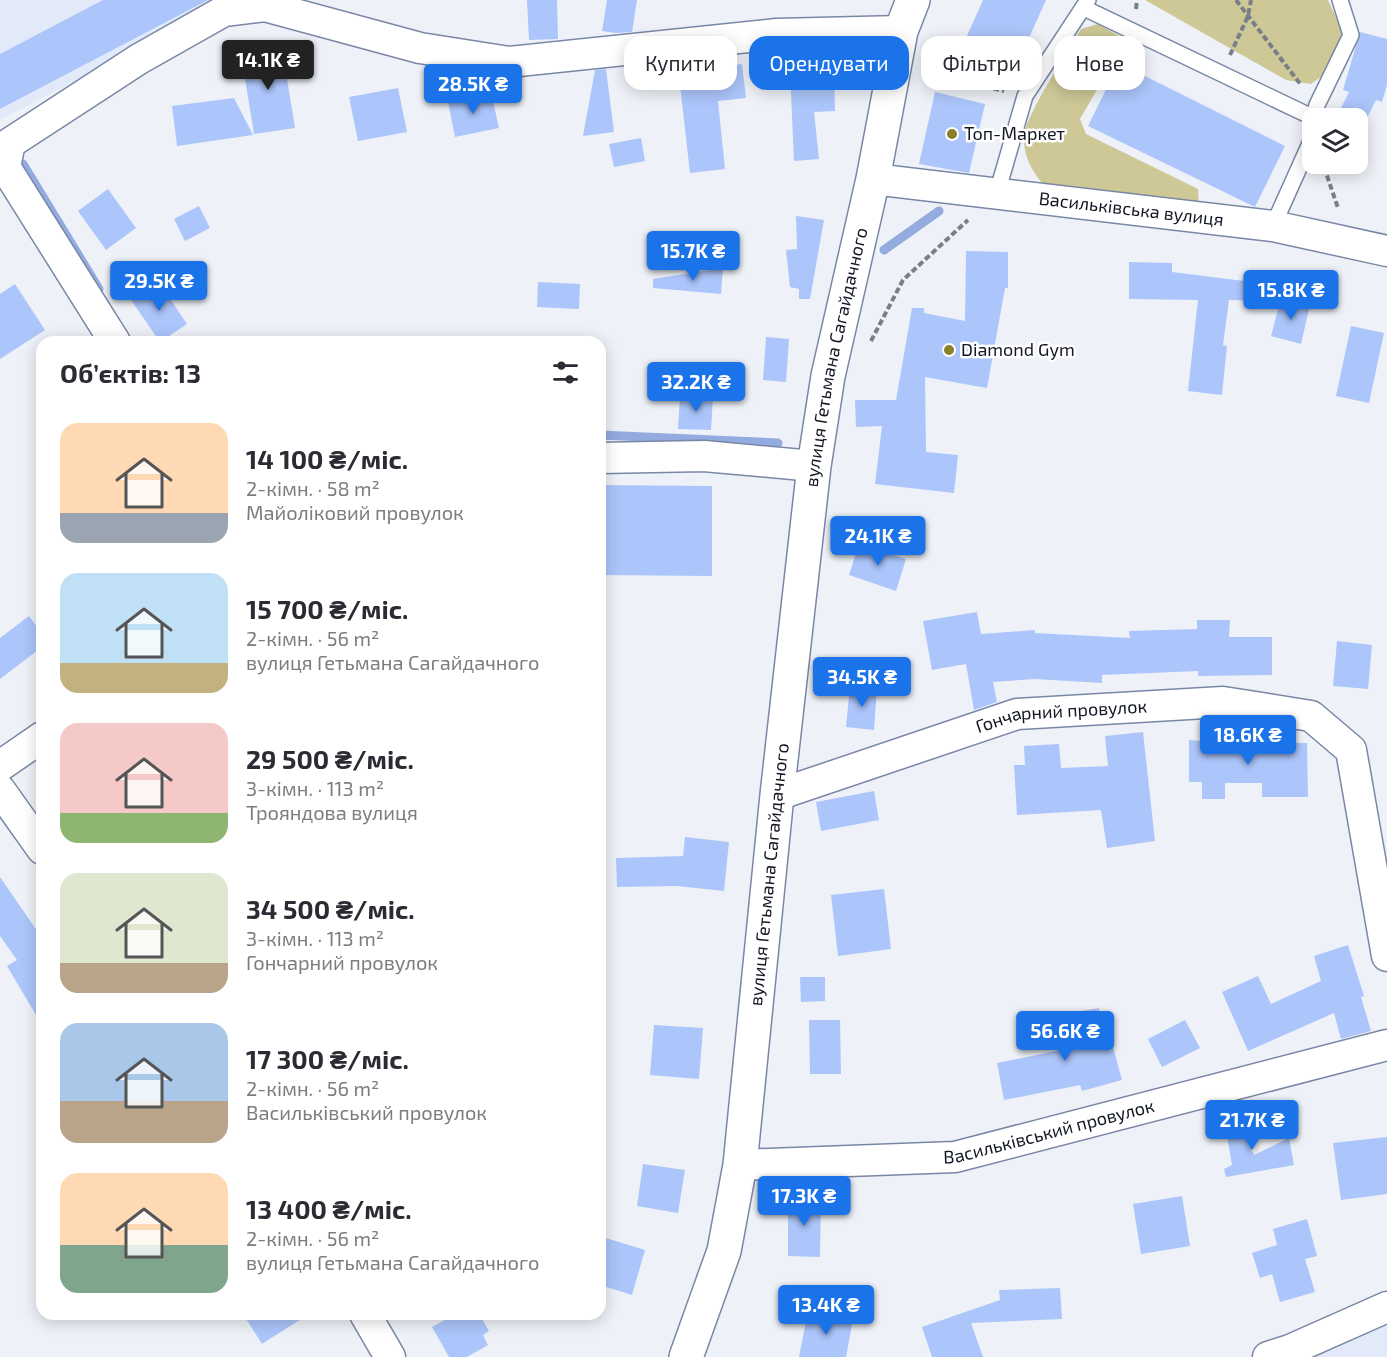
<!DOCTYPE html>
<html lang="uk">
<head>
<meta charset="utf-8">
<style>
  body { margin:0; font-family:"Exo 2",sans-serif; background:#f7f7f7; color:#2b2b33; height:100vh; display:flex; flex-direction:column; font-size:22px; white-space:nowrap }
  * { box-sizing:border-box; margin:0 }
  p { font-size:20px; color:#7c7c81 }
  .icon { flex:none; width:33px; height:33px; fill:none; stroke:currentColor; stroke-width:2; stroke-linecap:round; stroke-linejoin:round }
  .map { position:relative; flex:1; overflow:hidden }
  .side { position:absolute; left:36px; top:336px; width:570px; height:984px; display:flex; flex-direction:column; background:#fff; border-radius:18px; box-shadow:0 3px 15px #0003 }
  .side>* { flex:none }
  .banner { position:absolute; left:624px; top:36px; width:570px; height:54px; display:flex; gap:12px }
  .tools { position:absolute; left:1302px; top:108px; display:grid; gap:12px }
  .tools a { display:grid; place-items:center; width:66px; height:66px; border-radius:12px; background:#fff; box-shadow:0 3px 15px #0003; font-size:30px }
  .price { position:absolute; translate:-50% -51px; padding:0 14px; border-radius:6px; background:#1a73e8; color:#fff; font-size:20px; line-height:39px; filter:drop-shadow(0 2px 3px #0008) }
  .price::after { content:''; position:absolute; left:50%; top:36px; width:18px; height:14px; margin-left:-9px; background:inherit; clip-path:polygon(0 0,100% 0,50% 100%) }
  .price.on { background:#222; color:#fff }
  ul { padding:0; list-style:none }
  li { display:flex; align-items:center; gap:18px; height:150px; padding:0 24px }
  li span { display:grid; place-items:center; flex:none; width:168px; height:120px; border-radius:18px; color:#555 }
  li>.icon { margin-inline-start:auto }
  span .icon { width:72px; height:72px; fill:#fffc; stroke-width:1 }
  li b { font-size:26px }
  h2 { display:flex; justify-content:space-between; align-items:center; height:72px; padding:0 24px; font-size:26px }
  .chip { padding:0 21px; border-radius:18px; background:#fff; box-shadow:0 3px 15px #0003; font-size:21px; line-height:54px }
  .chip.on { background:#1a73e8; color:#fff }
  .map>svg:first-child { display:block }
  .built { fill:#e2eafa }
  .green { fill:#cdc896 }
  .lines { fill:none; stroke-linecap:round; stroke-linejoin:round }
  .stream { stroke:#93abde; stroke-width:9 }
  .building { fill:#acc5fa }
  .service-casing { stroke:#7987a6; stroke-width:18 }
  .minor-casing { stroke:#7987a6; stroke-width:33 }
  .secondary-casing { stroke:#7987a6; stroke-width:36 }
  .path { stroke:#7a7e88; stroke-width:4; stroke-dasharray:6 3; stroke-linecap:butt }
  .service { stroke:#fff; stroke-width:15 }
  .minor { stroke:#fff; stroke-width:30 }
  .secondary { stroke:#fff; stroke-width:33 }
  .poi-dot { fill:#898027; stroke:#fff; stroke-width:2 }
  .labels { text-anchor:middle; stroke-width:5; stroke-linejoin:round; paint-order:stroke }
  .poi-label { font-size:18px; fill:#121723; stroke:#fff; text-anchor:start }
  .street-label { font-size:18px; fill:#121723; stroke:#fff }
</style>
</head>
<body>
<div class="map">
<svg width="1387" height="1357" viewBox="0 0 1387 1357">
  <rect width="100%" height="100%" fill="#eef2f8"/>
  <path class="built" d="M 0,0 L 223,0 L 224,3 L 0,120 Z
    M 1387,1323 L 1387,1357 L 1300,1357 L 1346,1343 Z"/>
  <path class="green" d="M 1145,0 L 1328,0 L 1344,34 L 1322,76 L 1311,84 L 1286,80 Z
    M 1098,24 L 1133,44 L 1134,64 L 1116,57 L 1080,119 L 1086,134 L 1198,189 L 1199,207 L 1047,189 C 1034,174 1023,158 1024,136 C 1025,117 1069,49 1081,29 Z"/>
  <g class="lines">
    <path class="stream" d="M 23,164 L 99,289
      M 884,250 L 939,211
      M 600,435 L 778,443"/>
  </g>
  <path class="building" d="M 103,0 L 208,0 L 0,109 L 0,54 Z
    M 527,0 L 557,0 L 558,39 L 529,40 Z
    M 607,0 L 637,0 L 632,32 L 616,33 L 602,31 Z
    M 983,0 L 1046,0 L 1010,80 L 958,56 Z
    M 1360,32 L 1387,39 L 1387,85 L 1382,102 L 1376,100 L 1367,118 L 1336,118 L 1349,92 L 1343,90 Z
    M 282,48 L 295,128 L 254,134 L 241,54 Z
    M 1119,63 L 1285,146 L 1255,207 L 1088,126 Z
    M 742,64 L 746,98 L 718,101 L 725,169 L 690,173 L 680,85 L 712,81 L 710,68 Z
    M 809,68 L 834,68 L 835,111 L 814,112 L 819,159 L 794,161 L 790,69 Z
    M 606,69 L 614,132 L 583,136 L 595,70 Z
    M 398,88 L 407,132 L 358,141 L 349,97 Z
    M 491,92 L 499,128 L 455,137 L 448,102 Z
    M 935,92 L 985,104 L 969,173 L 919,164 Z
    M 234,98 L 253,135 L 177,146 L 172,106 Z
    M 641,138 L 645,161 L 614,167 L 609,144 Z
    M 108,189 L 136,228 L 106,250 L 78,211 Z
    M 199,206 L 210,228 L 185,241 L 174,219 Z
    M 796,216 L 824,220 L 810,299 L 799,299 L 799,289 L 790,287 L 786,250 L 797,249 Z
    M 966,251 L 1008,252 L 1008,288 L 1005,288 L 987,388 L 925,377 L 926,452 L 958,455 L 954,493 L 875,484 L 882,426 L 856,427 L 855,400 L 896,400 L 912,308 L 924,308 L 924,313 L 965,321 Z
    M 1129,262 L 1172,263 L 1172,272 L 1268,284 L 1267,301 L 1229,300 L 1223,345 L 1227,346 L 1222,395 L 1188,391 L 1198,300 L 1129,299 Z
    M 723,268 L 721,294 L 653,288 L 653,279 Z
    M 158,281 L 187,324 L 160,342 L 131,300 Z
    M 538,282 L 580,284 L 579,309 L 537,307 Z
    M 15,284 L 45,330 L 0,359 L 0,294 Z
    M 1281,298 L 1310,305 L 1301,344 L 1271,336 Z
    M 1351,326 L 1384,333 L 1369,403 L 1336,396 Z
    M 766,337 L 789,339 L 786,382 L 763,380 Z
    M 680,396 L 713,397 L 711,430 L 678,429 Z
    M 600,485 L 712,486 L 712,576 L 600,575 Z
    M 859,544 L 906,559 L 896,591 L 849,575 Z
    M 977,612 L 981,634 L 1035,630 L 1035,633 L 1130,638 L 1129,631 L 1197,629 L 1197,620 L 1230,620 L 1229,637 L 1272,637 L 1272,675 L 1198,676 L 1198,671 L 1102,675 L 1102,683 L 1035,679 L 993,682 L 997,702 L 974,710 L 966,664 L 932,670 L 923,621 Z
    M 29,616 L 42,634 L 42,647 L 0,679 L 0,638 Z
    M 1337,641 L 1372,645 L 1368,689 L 1333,686 Z
    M 850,686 L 877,688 L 874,730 L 846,727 Z
    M 1202,726 L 1225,726 L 1225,743 L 1307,743 L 1308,797 L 1262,797 L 1262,783 L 1225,783 L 1225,799 L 1202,799 L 1202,782 L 1189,782 L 1189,740 L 1202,741 Z
    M 1143,732 L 1155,841 L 1107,848 L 1101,810 L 1017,815 L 1014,765 L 1025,765 L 1024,746 L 1059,744 L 1061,768 L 1108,766 L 1105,736 Z
    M 874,791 L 879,820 L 821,831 L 816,802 Z
    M 685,837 L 729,842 L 724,891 L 677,886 L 617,887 L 616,858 L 683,856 Z
    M 0,877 L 42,938 L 42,1025 L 7,966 L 17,960 L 0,936 Z
    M 884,889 L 891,949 L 838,956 L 831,895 Z
    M 1348,945 L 1364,996 L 1361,997 L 1371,1031 L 1341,1039 L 1334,1013 L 1248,1051 L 1222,992 L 1258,976 L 1271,1004 L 1321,981 L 1314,956 Z
    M 800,977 L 825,977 L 825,1001 L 801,1002 Z
    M 1099,1008 L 1106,1045 L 1112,1043 L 1122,1080 L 1082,1091 L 1080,1085 L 1004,1100 L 997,1063 L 1071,1048 L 1065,1014 Z
    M 809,1020 L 840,1020 L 841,1074 L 810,1074 Z
    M 1185,1020 L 1200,1048 L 1162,1067 L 1148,1039 Z
    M 654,1025 L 703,1028 L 699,1079 L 650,1075 Z
    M 1228,1104 L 1254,1155 L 1289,1138 L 1294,1165 L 1226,1177 L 1224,1169 L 1232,1165 L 1222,1106 Z
    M 1387,1137 L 1387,1194 L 1341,1200 L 1333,1143 Z
    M 643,1164 L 685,1170 L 678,1213 L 637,1206 Z
    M 1182,1196 L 1190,1246 L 1141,1254 L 1133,1204 Z
    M 788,1197 L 821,1198 L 820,1257 L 788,1256 Z
    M 1307,1219 L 1317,1256 L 1305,1259 L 1315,1292 L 1280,1302 L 1272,1274 L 1260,1278 L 1252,1253 L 1277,1245 L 1273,1229 Z
    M 606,1238 L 645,1250 L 632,1295 L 600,1285 L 600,1257 Z
    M 1060,1288 L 1062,1319 L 971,1323 L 983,1357 L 932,1357 L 922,1327 L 1000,1300 L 999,1290 Z
    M 808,1311 L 853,1319 L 846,1357 L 799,1357 Z
    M 243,1314 L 309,1314 L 262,1344 Z
    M 455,1314 L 479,1314 L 489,1331 L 483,1335 L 488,1345 L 467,1357 L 449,1357 L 432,1327 Z"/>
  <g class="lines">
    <defs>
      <path id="service" d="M 1084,8 L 1312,117
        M 1312,122 L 1317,105 L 1351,35 L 1340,0
        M 997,193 L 1025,96 L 1088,0
        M 1273,226 L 1312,139"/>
      <g id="minor">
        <path id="s1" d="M 873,179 L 1273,226 L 1387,251"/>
        <path d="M 115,342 L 5,167 L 10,143 L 139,59 L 224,11 L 265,6 L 420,48 L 509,62 L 777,34 L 901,31"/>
        <path d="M 600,458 L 704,456 L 814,466"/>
        <path d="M 0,766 L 42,737"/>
        <path d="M 0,790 L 42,849"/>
        <path id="s2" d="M 777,795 L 1017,714 L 1223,702 L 1311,716 L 1351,750 L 1387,956"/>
        <path id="s3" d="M 740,1165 L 955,1157 L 1387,1045"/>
        <path d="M 365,1314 L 390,1357"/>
        <path d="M 1268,1357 L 1290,1350 L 1387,1307"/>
      </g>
      <g id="secondary">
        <path id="s4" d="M 686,1357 L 724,1251 L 740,1165 L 777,795 L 814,466 L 828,376 L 873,179 L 901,31 L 913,0"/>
      </g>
    </defs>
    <use href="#service" class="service-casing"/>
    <use href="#minor" class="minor-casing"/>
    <use href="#secondary" class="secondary-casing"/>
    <path class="path" d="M 1236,0 L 1301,85
      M 1136,9 L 1137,0
      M 1230,55 L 1248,16 L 1251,0
      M 923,73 L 1004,91
      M 1324,167 L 1338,208
      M 871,341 L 903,280 L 968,220"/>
    <use href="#service" class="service"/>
    <use href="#minor" class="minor"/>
    <use href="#secondary" class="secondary"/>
  </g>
  <g class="poi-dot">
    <circle cx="952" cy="134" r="6"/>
    <circle cx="949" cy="350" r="6"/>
  </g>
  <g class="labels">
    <g class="poi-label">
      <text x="964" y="140">Топ-Маркет</text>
      <text x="961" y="356">Diamond Gym</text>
    </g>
    <g class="street-label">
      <text dy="6" stroke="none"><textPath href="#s1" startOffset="260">Васильківська вулиця</textPath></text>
      <text dy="6" stroke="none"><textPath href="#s4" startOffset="1014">вулиця Гетьмана Сагайдачного</textPath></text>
      <text dy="6" stroke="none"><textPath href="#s2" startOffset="297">Гончарний провулок</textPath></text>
      <text dy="6" stroke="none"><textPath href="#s4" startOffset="492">вулиця Гетьмана Сагайдачного</textPath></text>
      <text dy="6" stroke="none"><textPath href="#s3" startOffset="312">Васильківський провулок</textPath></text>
    </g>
  </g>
</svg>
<div class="tools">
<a><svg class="icon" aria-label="layers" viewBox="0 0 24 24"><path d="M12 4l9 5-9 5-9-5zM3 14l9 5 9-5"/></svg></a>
</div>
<b class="price on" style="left:268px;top:91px">14.1K ₴</b>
<b class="price" style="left:473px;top:115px">28.5K ₴</b>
<b class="price" style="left:693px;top:282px">15.7K ₴</b>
<b class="price" style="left:159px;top:312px">29.5K ₴</b>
<b class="price" style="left:1291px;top:321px">15.8K ₴</b>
<b class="price" style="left:696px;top:413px">32.2K ₴</b>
<b class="price" style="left:878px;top:567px">24.1K ₴</b>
<b class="price" style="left:862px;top:708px">34.5K ₴</b>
<b class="price" style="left:1248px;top:766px">18.6K ₴</b>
<b class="price" style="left:1065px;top:1062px">56.6K ₴</b>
<b class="price" style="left:1252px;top:1151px">21.7K ₴</b>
<b class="price" style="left:804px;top:1227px">17.3K ₴</b>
<b class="price" style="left:826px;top:1336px">13.4K ₴</b>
<div class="banner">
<a class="chip">Купити</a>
<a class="chip on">Орендувати</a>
<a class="chip">Фільтри</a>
<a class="chip">Нове</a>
</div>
<section class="side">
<h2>Об’єктів: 13<svg class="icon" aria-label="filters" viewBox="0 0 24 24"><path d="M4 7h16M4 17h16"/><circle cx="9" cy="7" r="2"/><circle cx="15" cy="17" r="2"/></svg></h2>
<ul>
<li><span style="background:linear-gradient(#ffd9b3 75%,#9aa5b1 0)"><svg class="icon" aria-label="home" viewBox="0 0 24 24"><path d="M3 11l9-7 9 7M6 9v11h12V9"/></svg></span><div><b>14 100 ₴/міс.</b><p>2-кімн. · 58 m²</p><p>Майоліковий провулок</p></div></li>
<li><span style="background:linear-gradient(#bfe0f5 75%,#c2b280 0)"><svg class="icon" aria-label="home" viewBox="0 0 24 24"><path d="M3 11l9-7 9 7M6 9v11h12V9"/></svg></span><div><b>15 700 ₴/міс.</b><p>2-кімн. · 56 m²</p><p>вулиця Гетьмана Сагайдачного</p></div></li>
<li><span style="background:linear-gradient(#f6c9c9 75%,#8fb573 0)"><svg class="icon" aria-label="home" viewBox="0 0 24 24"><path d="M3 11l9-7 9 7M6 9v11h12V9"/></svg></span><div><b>29 500 ₴/міс.</b><p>3-кімн. · 113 m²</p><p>Трояндова вулиця</p></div></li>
<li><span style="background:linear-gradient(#dfe7d0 75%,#b9a48a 0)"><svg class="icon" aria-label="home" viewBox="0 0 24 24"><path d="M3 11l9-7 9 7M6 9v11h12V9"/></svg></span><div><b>34 500 ₴/міс.</b><p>3-кімн. · 113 m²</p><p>Гончарний провулок</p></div></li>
<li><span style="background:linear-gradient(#a9c7e8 65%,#b9a48a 0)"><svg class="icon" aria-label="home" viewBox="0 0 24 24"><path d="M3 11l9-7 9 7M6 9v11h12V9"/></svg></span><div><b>17 300 ₴/міс.</b><p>2-кімн. · 56 m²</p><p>Васильківський провулок</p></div></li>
<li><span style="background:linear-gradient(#ffd9b3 60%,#7fa58c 0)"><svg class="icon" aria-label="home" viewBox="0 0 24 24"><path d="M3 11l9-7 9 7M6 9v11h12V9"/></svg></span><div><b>13 400 ₴/міс.</b><p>2-кімн. · 56 m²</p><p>вулиця Гетьмана Сагайдачного</p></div></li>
</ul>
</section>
</div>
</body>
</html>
